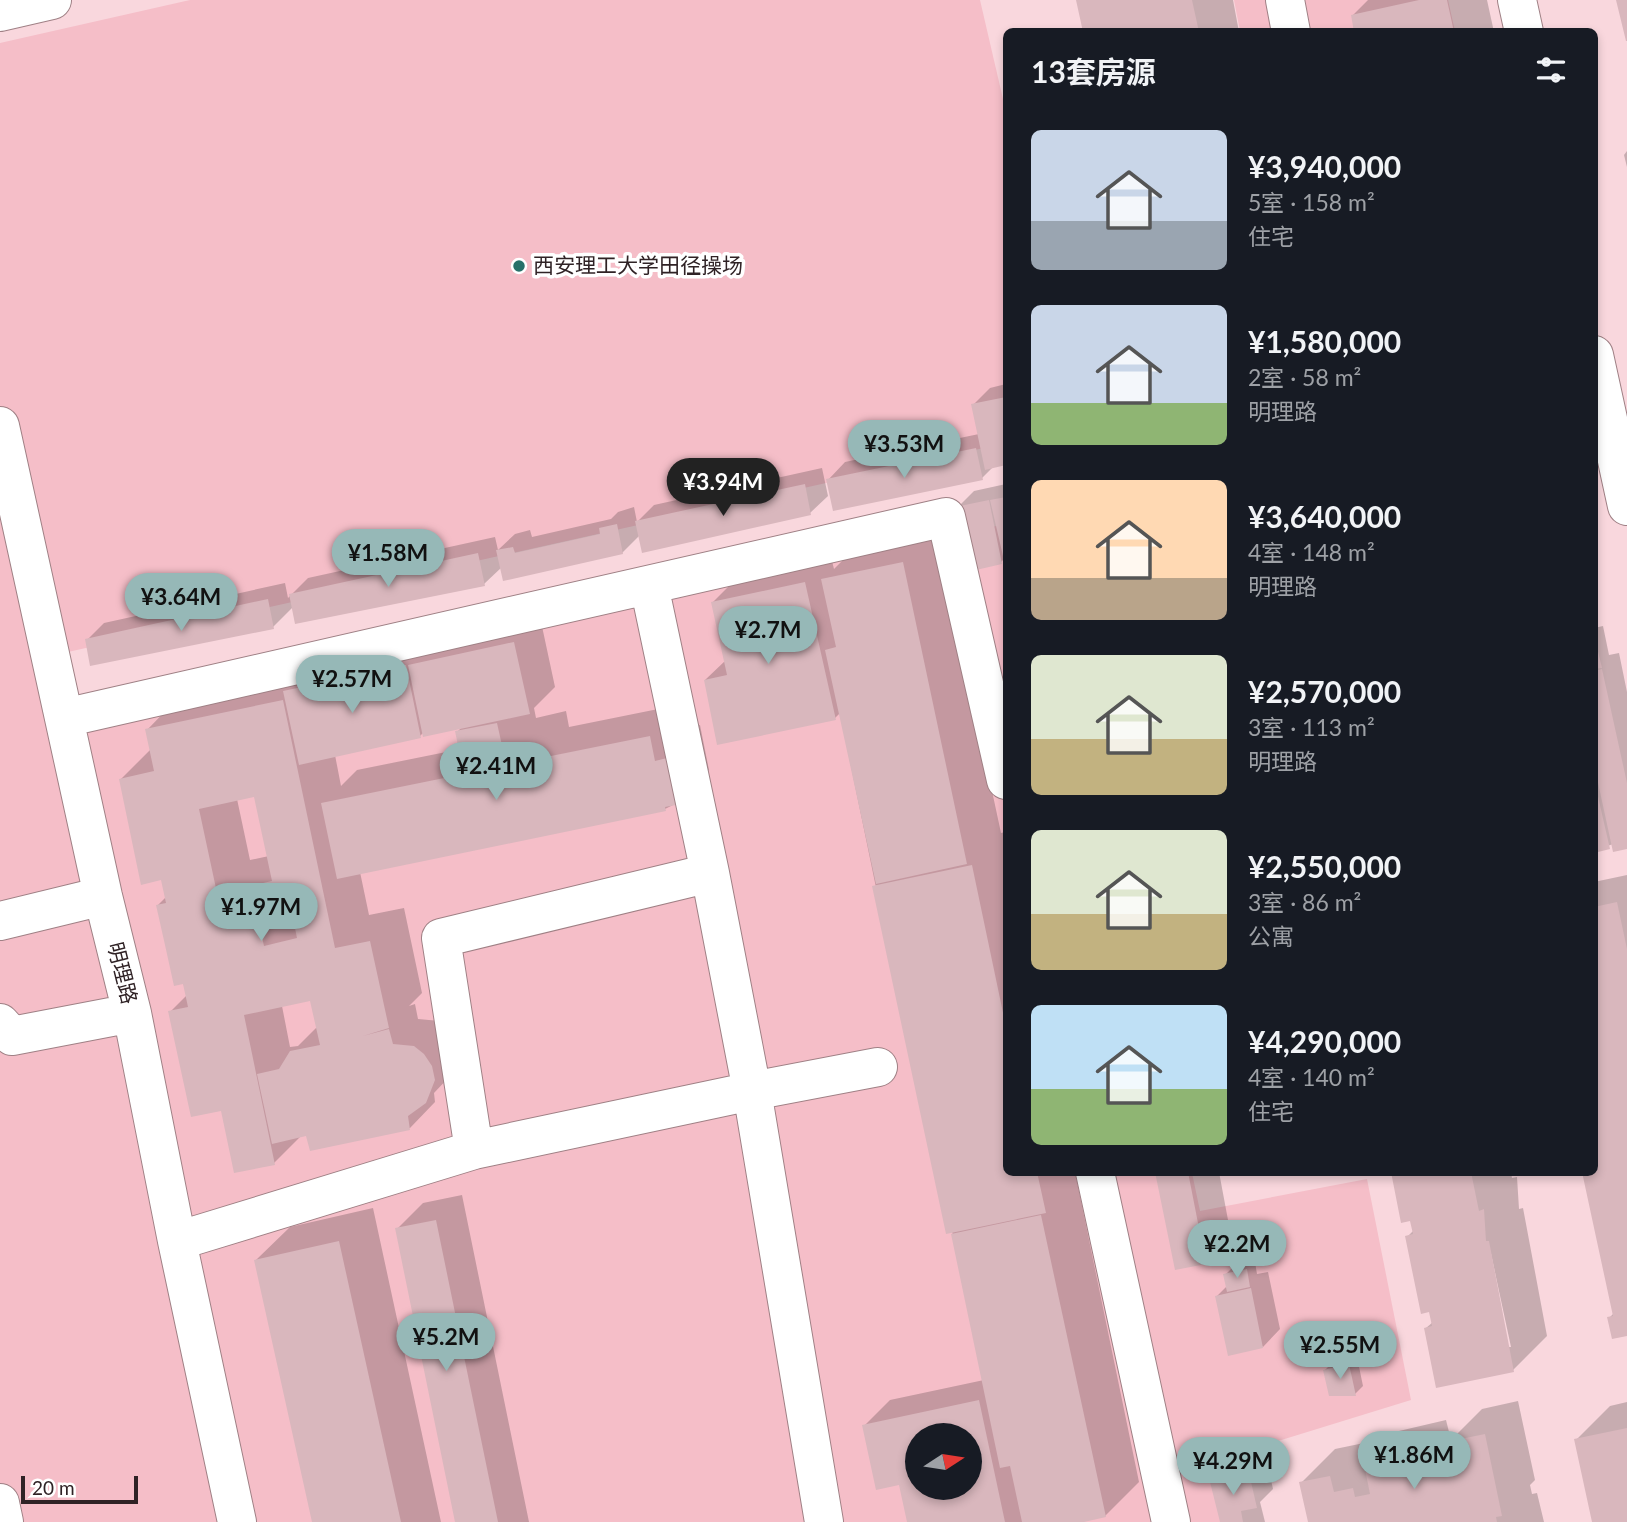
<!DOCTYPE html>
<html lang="zh">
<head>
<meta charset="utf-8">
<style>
  body { margin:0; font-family:Lato,"Noto Sans SC",sans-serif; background:#242831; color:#f1f3f6; height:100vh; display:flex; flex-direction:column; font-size:26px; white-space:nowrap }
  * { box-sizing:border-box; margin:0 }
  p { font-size:23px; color:#9ea1a6 }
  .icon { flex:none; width:38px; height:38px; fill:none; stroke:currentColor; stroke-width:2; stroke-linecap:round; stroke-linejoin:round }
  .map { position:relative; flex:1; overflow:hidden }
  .details { position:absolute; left:1003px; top:28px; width:595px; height:1148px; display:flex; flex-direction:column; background:#171b24; border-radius:10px; box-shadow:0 4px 10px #0003 }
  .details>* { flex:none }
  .needle { width:46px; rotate:78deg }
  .controls { position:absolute; left:905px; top:1423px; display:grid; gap:14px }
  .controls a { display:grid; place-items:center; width:77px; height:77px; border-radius:50%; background:#171b24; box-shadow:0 4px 10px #0003; font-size:35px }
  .scale { position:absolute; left:21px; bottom:18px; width:117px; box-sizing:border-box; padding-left:7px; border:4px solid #2f2225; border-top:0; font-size:19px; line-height:24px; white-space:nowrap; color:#2f2225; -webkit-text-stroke:5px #fff; paint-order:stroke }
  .price { position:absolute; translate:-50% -60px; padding:0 16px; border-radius:24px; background:#96b8b7; color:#111; font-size:23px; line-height:46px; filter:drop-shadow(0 2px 4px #0008) }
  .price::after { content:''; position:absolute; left:50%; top:42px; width:21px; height:16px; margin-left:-10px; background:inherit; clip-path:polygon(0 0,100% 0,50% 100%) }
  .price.selected { background:#222; color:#fff }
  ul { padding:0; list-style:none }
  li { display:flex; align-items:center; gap:21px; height:175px; padding:0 28px }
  li span { display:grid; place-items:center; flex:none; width:196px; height:140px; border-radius:10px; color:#555 }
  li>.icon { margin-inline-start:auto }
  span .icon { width:84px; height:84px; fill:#fffc; stroke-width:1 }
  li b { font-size:30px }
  h2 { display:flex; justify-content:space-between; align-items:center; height:84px; padding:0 28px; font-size:30px }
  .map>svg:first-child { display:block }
  .green { fill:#f5bec8; fill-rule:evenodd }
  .shadow { fill:#0003; fill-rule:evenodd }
  .building { fill:#d9b7bd; fill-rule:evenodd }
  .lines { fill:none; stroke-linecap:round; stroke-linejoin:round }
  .minor-casing { stroke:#9f8085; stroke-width:40 }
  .minor { stroke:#fff; stroke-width:38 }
  .poi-dot { fill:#277069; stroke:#fff; stroke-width:2.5 }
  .labels { text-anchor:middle; stroke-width:7; stroke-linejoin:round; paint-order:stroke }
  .poi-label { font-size:21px; fill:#2f2225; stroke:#fff; text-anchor:start }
  .street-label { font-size:21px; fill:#2f2225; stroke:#fff }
</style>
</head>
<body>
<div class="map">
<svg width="1627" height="1522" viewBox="0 0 1627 1522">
  <rect width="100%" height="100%" fill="#f9d7dd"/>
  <path class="green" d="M 190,0 L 980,0 L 1006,112 L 1006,443 L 50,656 L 0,426 L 0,43 Z
    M 1234,0 L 1448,0 L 1455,31 L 1240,31 Z
    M 0,461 L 226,1522 L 0,1522 Z
    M 1006,524 L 1006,1172 L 1192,1173 L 1200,1211 L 1367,1179 L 1411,1400 L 1246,1451 L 1228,1522 L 231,1522 L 64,718 ZM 917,1435 L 970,1435 L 970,1488 L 917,1488 Z"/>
  <path class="shadow" d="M 1078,0 L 1233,0 L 1239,32 L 1085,32 Z
    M 1368,0 L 1487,0 L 1494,32 L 1356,32 L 1353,15 Z
    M 1627,151 L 1627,167 L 1624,155 Z
    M 1006,384 L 1006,463 L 994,466 L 982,478 L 828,480 L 845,462 L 979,434 L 973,405 L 990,388 Z
    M 822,468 L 828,496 L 810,513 L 640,535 L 622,553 L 502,567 L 484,584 L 293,607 L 273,627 L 87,640 L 104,623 L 285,583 L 288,598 L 308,578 L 495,537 L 498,550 L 515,534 L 530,530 L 532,537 L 611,519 L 618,512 L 634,507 L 637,522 L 654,505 Z
    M 1006,484 L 1006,557 L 1001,562 L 957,508 L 974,491 Z
    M 936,529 L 1001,833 L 1005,832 L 1006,838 L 1006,1172 L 1075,1172 L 1139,1482 L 1105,1516 L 1075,1522 L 909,1522 L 900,1483 L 864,1426 L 890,1400 L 984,1380 L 952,1231 L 947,1232 L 840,713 L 835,718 L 705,680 L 726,660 L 713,602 L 739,576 L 831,557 L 834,569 L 857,546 ZM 917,1435 L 970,1435 L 970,1488 L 917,1488 Z
    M 540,617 L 555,687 L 534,708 L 536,718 L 566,711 L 569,727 L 683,704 L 688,728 L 700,725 L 709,770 L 675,804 L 665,809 L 360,872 L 369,915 L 404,908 L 422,993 L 409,1006 L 415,1004 L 418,1019 L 440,1021 L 451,1075 L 434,1093 L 435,1102 L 410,1128 L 301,1136 L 274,1163 L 222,1109 L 170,1012 L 187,995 L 158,905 L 166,897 L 162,878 L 121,779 L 151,749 L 147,730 L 180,696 ZM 462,727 L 457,732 L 461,749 L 357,770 L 341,786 L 335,755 L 420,736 L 424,732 ZM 256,795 L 269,856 L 250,860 L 237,799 ZM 312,999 L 318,1026 L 298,1046 L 290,1047 L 282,1006 Z
    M 1603,626 L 1609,655 L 1619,653 L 1627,692 L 1627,847 L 1613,844 L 1594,851 L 1594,628 Z
    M 1627,875 L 1627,1334 L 1609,1318 L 1614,1313 L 1594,1172 L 1594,882 Z
    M 1157,1172 L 1219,1172 L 1231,1236 L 1205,1262 Z
    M 1393,1172 L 1511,1172 L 1512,1178 L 1517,1177 L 1519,1209 L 1523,1208 L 1547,1336 L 1513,1370 L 1426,1328 L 1433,1322 L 1407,1237 L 1414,1230 ZM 1490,1249 L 1511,1347 L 1507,1347 Z
    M 462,1195 L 529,1522 L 457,1522 L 397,1229 L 423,1203 Z
    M 373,1208 L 441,1522 L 314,1522 L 256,1260 L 290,1227 Z
    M 1255,1262 L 1257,1274 L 1268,1272 L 1280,1329 L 1263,1347 L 1217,1296 L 1227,1286 L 1225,1275 L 1233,1267 Z
    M 1357,1357 L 1363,1386 L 1355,1394 L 1325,1370 L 1333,1362 Z
    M 1518,1401 L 1535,1480 L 1530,1485 L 1532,1494 L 1537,1493 L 1544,1522 L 1309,1522 L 1301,1483 L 1335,1449 L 1364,1443 L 1367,1459 L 1371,1458 L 1399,1431 L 1446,1420 L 1451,1440 L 1482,1409 Z
    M 1627,1402 L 1627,1522 L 1593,1522 L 1576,1440 L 1610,1406 Z
    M 1266,1457 L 1273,1489 L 1260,1502 L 1265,1522 L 1222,1522 L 1212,1482 L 1230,1465 Z"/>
  <path class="building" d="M 1076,0 L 1192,0 L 1199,32 L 1083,32 Z
    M 1419,0 L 1447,0 L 1454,32 L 1354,32 L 1351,15 Z
    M 1616,0 L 1627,0 L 1627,41 L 1626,41 Z
    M 1006,397 L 1006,465 L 985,470 L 971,404 Z
    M 976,448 L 983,480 L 833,511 L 826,479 Z
    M 805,484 L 811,515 L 642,553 L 635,521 Z
    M 1006,497 L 1006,555 L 1003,556 L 990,500 Z
    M 989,500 L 1002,564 L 976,570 L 955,507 Z
    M 617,524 L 623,554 L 503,581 L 496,550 L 513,547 L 515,553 L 600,534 L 599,528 Z
    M 478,553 L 485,586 L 295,624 L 289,594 Z
    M 903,562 L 967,864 L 876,884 L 825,650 L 836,647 L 821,579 Z
    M 805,582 L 836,720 L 717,745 L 704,680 L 727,675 L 711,602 Z
    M 268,599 L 274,629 L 90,666 L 85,639 Z
    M 1594,635 L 1602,668 L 1594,669 Z
    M 514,642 L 530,714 L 423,737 L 408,665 Z
    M 406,665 L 421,738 L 299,765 L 283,691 Z
    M 1602,669 L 1627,783 L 1627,849 L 1613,852 L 1594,764 L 1594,671 Z
    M 283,700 L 335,948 L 370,941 L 389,1028 L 363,1036 L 389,1029 L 393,1044 L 414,1046 L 424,1054 L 432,1066 L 435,1080 L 426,1103 L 408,1116 L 410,1130 L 310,1151 L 306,1136 L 272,1144 L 257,1074 L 279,1069 L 290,1051 L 320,1045 L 310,1001 L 244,1015 L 275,1165 L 234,1173 L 221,1111 L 191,1117 L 168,1011 L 188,1007 L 183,984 L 174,986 L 165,945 L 156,905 L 166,903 L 161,880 L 141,885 L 119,779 L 154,771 L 145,729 ZM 254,797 L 272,881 L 217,893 L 199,809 ZM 289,898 L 297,938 L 264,946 L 255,906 Z
    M 497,723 L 503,750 L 533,744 L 536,759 L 650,736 L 655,761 L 667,758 L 676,805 L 665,807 L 666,811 L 337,879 L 321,803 L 464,774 L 455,731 Z
    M 1594,779 L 1610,849 L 1594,853 Z
    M 972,865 L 1006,1027 L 1006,1172 L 1037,1172 L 1046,1213 L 946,1234 L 872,886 Z
    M 1617,902 L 1627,949 L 1627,1336 L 1612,1339 L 1607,1317 L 1613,1316 L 1582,1172 L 1594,1172 L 1594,907 Z
    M 1155,1172 L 1188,1172 L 1206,1264 L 1175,1270 Z
    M 1391,1172 L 1471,1172 L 1479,1211 L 1484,1209 L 1486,1241 L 1489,1241 L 1514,1372 L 1436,1388 L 1424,1328 L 1432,1326 L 1429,1312 L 1421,1314 L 1405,1236 L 1413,1234 L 1410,1221 L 1401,1223 Z
    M 1041,1215 L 1106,1517 L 1084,1522 L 1022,1522 L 1010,1466 L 1000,1468 L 951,1234 Z
    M 436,1220 L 498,1522 L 455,1522 L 395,1228 Z
    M 339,1241 L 401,1522 L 312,1522 L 254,1260 Z
    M 1247,1269 L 1250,1287 L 1227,1292 L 1223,1274 Z
    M 1251,1288 L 1263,1348 L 1228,1356 L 1215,1296 Z
    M 1349,1364 L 1356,1396 L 1329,1396 L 1323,1370 Z
    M 979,1400 L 1005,1522 L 907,1522 L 899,1485 L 876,1490 L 862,1425 ZM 917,1435 L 970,1435 L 970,1488 L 917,1488 Z
    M 1627,1428 L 1627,1522 L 1592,1522 L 1574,1439 Z
    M 1485,1434 L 1502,1516 L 1496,1517 L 1497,1522 L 1308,1522 L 1299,1482 L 1330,1476 L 1334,1492 L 1353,1488 L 1355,1497 L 1370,1494 L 1364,1464 L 1413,1453 L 1418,1475 L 1442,1470 L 1441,1465 L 1450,1463 L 1446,1442 Z
    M 1249,1473 L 1257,1508 L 1241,1511 L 1243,1522 L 1220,1522 L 1210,1482 Z"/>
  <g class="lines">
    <defs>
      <path id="minor" d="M 1285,0 L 1291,32
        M 1517,0 L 1524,32
        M 0,12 L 52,0
        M 1594,355 L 1627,506
        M 0,426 L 103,896 L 132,1013 L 177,1241 L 237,1522
        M 64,718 L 946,517 L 1006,780
        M 0,921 L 103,896
        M 0,1023 L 12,1036 L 132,1013
        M 474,1150 L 441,938 L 710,873
        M 1095,1172 L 1171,1522
        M 177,1241 L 474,1150 L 752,1091 L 710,873 L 649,585
        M 0,1503 L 4,1522
        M 824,1522 L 752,1091 L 878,1067"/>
    </defs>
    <use href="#minor" class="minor-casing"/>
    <use href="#minor" class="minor"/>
  </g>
  <circle class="poi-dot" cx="519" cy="266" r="7"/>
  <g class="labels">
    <g class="poi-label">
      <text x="533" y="273">西安理工大学田径操场</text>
    </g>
    <g class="street-label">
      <text transform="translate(122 973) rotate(76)" y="7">明理路</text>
    </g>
  </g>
</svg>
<div class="controls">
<a><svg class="needle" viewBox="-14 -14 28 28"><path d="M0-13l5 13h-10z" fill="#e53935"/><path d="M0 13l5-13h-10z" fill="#9ea1a6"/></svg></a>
</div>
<div class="scale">20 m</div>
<b class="price" style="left:904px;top:480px">¥3.53M</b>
<b class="price selected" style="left:723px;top:518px">¥3.94M</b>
<b class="price" style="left:388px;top:589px">¥1.58M</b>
<b class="price" style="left:181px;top:633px">¥3.64M</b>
<b class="price" style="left:768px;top:666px">¥2.7M</b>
<b class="price" style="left:352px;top:715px">¥2.57M</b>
<b class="price" style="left:496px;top:802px">¥2.41M</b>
<b class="price" style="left:261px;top:943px">¥1.97M</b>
<b class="price" style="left:1237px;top:1280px">¥2.2M</b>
<b class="price" style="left:446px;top:1373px">¥5.2M</b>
<b class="price" style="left:1340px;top:1381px">¥2.55M</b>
<b class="price" style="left:1414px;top:1491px">¥1.86M</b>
<b class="price" style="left:1233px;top:1497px">¥4.29M</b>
<section class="details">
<h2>13套房源<svg class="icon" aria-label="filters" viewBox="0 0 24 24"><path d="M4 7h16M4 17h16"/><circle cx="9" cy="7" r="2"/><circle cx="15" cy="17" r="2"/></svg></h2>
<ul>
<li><span style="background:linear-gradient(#c9d6e8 65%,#9aa5b1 0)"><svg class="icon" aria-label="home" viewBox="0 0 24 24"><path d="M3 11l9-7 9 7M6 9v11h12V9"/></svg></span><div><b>¥3,940,000</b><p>5室 · 158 m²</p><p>住宅</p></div></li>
<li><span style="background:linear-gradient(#c9d6e8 70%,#8fb573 0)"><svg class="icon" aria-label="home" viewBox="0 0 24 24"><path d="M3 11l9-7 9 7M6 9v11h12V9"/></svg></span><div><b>¥1,580,000</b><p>2室 · 58 m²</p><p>明理路</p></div></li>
<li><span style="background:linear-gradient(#ffd9b3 70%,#b9a48a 0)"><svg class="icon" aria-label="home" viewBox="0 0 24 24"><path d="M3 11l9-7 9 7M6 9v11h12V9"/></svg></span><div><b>¥3,640,000</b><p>4室 · 148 m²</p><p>明理路</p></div></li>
<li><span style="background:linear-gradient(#dfe7d0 60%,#c2b280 0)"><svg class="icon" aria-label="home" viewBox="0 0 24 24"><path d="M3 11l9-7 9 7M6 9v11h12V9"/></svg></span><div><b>¥2,570,000</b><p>3室 · 113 m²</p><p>明理路</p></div></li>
<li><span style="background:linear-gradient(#dfe7d0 60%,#c2b280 0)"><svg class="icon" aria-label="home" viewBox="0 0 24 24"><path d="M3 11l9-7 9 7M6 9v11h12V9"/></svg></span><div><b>¥2,550,000</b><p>3室 · 86 m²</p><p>公寓</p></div></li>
<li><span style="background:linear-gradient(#bfe0f5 60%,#8fb573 0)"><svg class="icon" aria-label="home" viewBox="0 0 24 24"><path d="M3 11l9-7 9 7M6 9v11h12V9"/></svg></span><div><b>¥4,290,000</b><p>4室 · 140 m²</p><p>住宅</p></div></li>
</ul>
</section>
</div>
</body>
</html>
